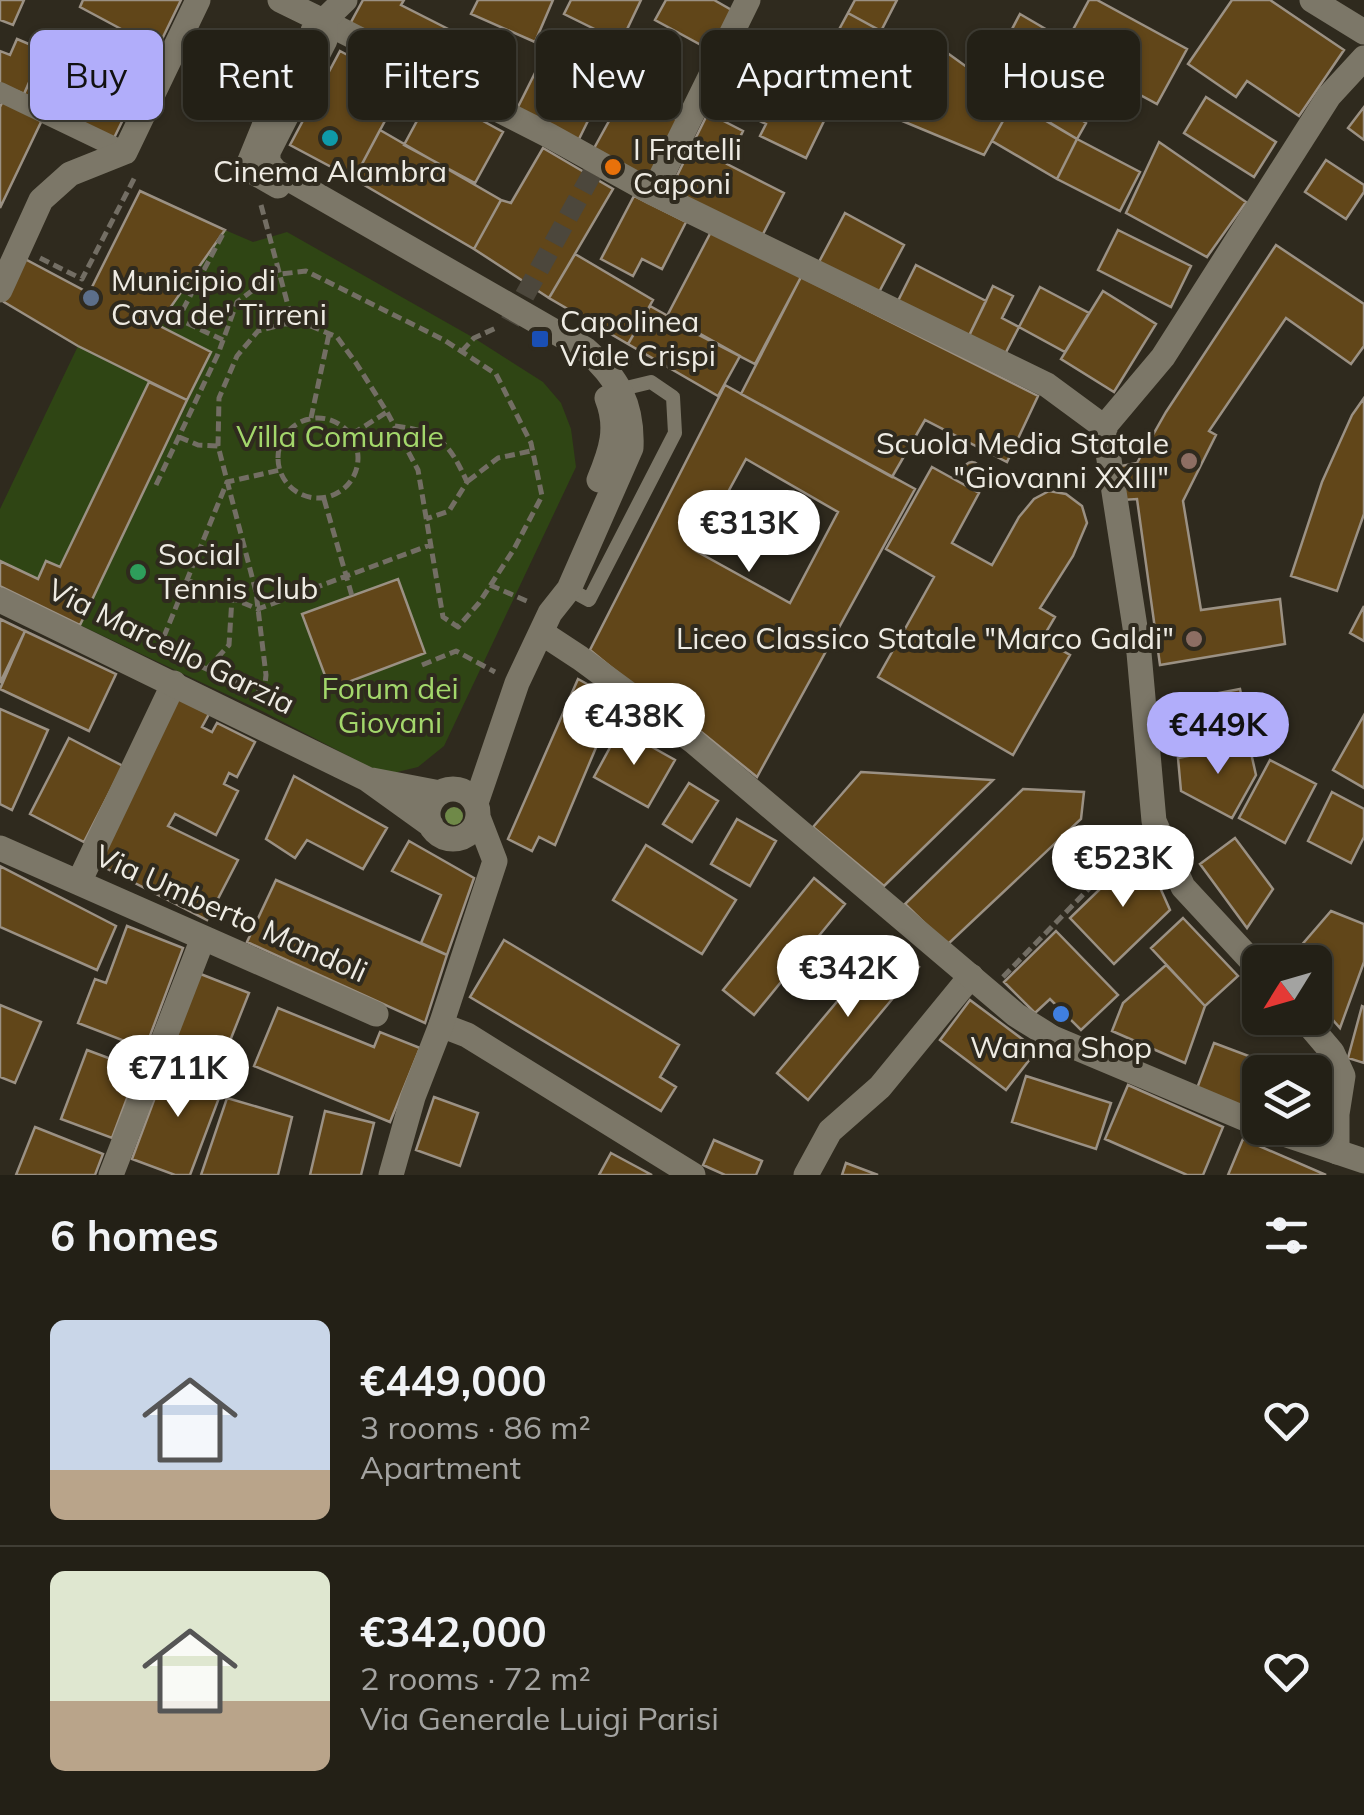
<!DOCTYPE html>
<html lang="en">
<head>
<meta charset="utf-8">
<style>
  body { margin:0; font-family:Mulish,sans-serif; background:#2b281f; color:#f1f3f6; height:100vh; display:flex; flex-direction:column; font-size:38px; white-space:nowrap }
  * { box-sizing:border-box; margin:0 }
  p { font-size:32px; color:#a3a3a1 }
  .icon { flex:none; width:55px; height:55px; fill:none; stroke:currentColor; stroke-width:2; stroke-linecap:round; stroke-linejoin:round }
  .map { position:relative; height:1175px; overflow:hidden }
  .side { display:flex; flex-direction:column; background:#232016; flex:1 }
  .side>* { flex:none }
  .hud { position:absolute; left:30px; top:30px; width:1305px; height:90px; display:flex; gap:20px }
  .needle { width:65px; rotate:233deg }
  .controls { position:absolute; left:1242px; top:945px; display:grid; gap:20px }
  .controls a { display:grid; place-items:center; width:90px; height:90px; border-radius:15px; background:#232016; box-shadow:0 2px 8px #0004,0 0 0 2px #403e35; font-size:50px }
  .price { position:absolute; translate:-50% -85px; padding:0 22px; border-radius:35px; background:#fff; color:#222; font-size:32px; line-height:65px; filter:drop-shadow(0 2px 5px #0008) }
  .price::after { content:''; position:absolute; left:50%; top:60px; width:30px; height:22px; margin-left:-15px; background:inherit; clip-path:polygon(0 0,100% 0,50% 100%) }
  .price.on { background:#b1adfa; color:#111 }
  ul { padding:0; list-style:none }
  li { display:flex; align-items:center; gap:30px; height:250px; padding:0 50px }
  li+li { border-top:2px solid #403e35 }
  li span { display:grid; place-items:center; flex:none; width:280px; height:200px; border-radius:15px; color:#555 }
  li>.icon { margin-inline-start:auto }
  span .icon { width:120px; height:120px; fill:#fffc; stroke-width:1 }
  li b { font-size:42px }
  h2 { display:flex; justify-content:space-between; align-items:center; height:120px; padding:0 50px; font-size:42px }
  .pill { padding:0 35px; border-radius:15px; background:#232016; box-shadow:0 2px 8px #0004,0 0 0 2px #403e35; font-size:35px; line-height:90px }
  .pill.on { background:#b1adfa; color:#111 }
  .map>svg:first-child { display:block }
  .green { fill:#2f4514 }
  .building { fill:#614619; stroke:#9b9184; stroke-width:2.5; fill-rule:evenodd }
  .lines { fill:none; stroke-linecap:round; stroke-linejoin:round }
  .pedestrian-tunnel { stroke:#4c473c; stroke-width:20; stroke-dasharray:20 10; stroke-linecap:butt }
  .path { stroke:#736e64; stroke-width:5; stroke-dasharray:10 5; stroke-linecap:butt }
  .service { stroke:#7c7768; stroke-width:14 }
  .pedestrian { stroke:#7c7768; stroke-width:20 }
  .minor { stroke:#7c7768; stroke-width:25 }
  .tertiary { stroke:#7c7768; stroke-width:25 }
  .tree { fill:#6f8948 }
  .culture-dot { fill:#0f9aa8; stroke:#2f2a1e; stroke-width:4 }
  .food-dot { fill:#e8710a; stroke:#2f2a1e; stroke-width:4 }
  .service-dot { fill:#5c6f8a; stroke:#2f2a1e; stroke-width:4 }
  .transit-dot { fill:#1a4fb4; stroke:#2f2a1e; stroke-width:4 }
  .education-dot { fill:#8d6e63; stroke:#2f2a1e; stroke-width:4 }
  .leisure-dot { fill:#2e9e5b; stroke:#2f2a1e; stroke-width:4 }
  .shop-dot { fill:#3f7fe0; stroke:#2f2a1e; stroke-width:4 }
  .labels { text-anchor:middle; stroke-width:8; stroke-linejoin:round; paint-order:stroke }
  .poi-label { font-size:30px; fill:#eeebe3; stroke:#2f2a1e; text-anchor:start }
  .park-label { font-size:30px; fill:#a3d76b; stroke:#2f2a1e }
  .street-label { font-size:30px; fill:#eeebe3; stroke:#2f2a1e }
</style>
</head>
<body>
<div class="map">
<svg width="1364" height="1175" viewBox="0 0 1364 1175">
  <rect width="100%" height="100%" fill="#2f2a1e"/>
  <path class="green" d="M 225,230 L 253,242 L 287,232 L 474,338 L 543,382 L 561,403 L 571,429 L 576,467 L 444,746 L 418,767 L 385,775 L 262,711 L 80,625 L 211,353 L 158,325 Z
    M 78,346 L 149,382 L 60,567 L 46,561 L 38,579 L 0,561 L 0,509 Z"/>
  <path class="building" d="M 0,0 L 24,0 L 13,25 L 0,20 Z
    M 83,0 L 181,0 L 114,138 L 24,94 L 54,30 L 109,56 L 121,29 L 80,7 Z
    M 363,0 L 404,0 L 401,5 L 458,34 L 440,70 L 350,24 Z
    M 478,0 L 553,0 L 535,42 L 471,14 Z
    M 571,0 L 641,0 L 621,42 L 564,14 Z
    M 666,0 L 714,0 L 735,12 L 714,52 L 655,20 Z
    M 855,0 L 897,0 L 881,31 L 848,13 Z
    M 1089,0 L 1097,0 L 1187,49 L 1157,104 L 1061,52 Z
    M 1232,0 L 1270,0 L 1344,50 L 1299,116 L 1247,81 L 1236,97 L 1188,64 Z
    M 848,13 L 881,31 L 873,46 L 913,68 L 888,115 L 814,76 Z
    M 1020,14 L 1049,31 L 1029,73 L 1050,84 L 1036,115 L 985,80 Z
    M 17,39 L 43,50 L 24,94 L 0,84 L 0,51 L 10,55 Z
    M 928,39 L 1014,101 L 984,155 L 888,115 Z
    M 738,41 L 839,90 L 806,158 L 760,136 L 766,124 L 711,97 Z
    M 548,47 L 609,78 L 578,141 L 516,111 Z
    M 340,51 L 404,85 L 354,179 L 290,145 Z
    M 1060,60 L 1082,75 L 1066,109 L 1086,123 L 1077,139 L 1036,115 Z
    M 625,92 L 682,122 L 649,183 L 592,152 Z
    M 432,93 L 503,132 L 475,183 L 404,145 Z
    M 1206,97 L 1276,142 L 1254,177 L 1184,133 Z
    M 3,101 L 42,120 L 0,208 L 0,107 Z
    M 1014,101 L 1077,139 L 1057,179 L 992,141 Z
    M 1364,107 L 1364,140 L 1348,128 Z
    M 708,113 L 743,131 L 727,164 L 784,193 L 762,236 L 670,190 Z
    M 380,130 L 501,200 L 474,249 L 354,179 Z
    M 1077,139 L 1140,172 L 1120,211 L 1057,179 Z
    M 1159,142 L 1246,202 L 1207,257 L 1126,213 Z
    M 543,148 L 613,189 L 549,298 L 474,249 L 501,200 L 511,203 Z
    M 1326,160 L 1364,185 L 1364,192 L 1346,219 L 1305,192 Z
    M 140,191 L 225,230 L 158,325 L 211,352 L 187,400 L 78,346 L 4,302 L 23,258 L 89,293 Z
    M 634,196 L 686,222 L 662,269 L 642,259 L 633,276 L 601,259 Z
    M 845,213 L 904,245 L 878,294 L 819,262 Z
    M 712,230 L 801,277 L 755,364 L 666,318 Z
    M 1118,230 L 1191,266 L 1171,307 L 1098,270 Z
    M 1276,245 L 1364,304 L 1364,346 L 1351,364 L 1286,318 L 1209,431 L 1216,435 L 1183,501 L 1201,610 L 1280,599 L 1285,644 L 1160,665 L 1137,499 L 1122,500 L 1116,467 L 1137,463 L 1166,412 Z
    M 575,254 L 653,300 L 628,344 L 549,298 Z
    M 916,265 L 986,301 L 967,340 L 897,303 Z
    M 801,277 L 1038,396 L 1007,462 L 925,420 L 892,477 L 741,394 Z
    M 993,286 L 1013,296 L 1002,318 L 1019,327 L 1003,358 L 967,340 Z
    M 1040,287 L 1089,313 L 1065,352 L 1019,327 Z
    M 1103,291 L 1156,324 L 1114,392 L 1061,359 Z
    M 650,306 L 740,356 L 718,396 L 628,344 Z
    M 149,382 L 187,400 L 80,625 L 0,586 L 0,561 L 38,579 L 46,561 L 60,567 Z
    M 725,385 L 915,489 L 757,777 L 662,700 L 640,691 L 590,650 ZM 746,459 L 838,512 L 790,603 L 696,551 Z
    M 1364,398 L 1364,514 L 1337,591 L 1291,576 L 1322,482 L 1352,415 Z
    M964 470a8 8 0 1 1 16 0a8 8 0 1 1-16 0Z
    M 932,467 L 979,493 L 952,543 L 992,565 L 1019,517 L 1034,499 L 1049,491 L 1066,494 L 1082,506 L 1087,523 L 1073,556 L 1040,608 L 1055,617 L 1042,639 L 1070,655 L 1013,755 L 878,677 L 934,577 L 886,549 Z
    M 398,579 L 425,653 L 330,689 L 302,614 Z
    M 1364,606 L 1364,641 L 1350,633 Z
    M 0,619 L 25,631 L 0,683 Z
    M 25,631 L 116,674 L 89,731 L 0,689 Z
    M 578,679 L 616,700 L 555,845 L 539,837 L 532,851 L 508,839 Z
    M 1240,689 L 1249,730 L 1176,744 L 1167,703 Z
    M 175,697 L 209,714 L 202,727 L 212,732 L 217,723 L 255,742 L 237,777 L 229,773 L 224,784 L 238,791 L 216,835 L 175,814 L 168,826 L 238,860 L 207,920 L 92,861 Z
    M 0,709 L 48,730 L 12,810 L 0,804 Z
    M 1364,715 L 1364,788 L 1333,770 Z
    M 620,729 L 675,760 L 648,807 L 594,777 Z
    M 69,738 L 123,766 L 84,842 L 30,814 Z
    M 1249,744 L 1256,775 L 1232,818 L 1181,791 L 1178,758 Z
    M 1270,760 L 1316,784 L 1285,843 L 1239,818 Z
    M 861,772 L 993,780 L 884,886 L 813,827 Z
    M 294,776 L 387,828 L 363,869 L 307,840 L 295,858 L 266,839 Z
    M 689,783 L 718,801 L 692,842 L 663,824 Z
    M 1023,789 L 1084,792 L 1081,819 L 947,945 L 905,904 Z
    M 1332,792 L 1364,809 L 1364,837 L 1351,863 L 1308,841 Z
    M 737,819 L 776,841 L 750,886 L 711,864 Z
    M 1235,838 L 1273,889 L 1247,928 L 1200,864 Z
    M 409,841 L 474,878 L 447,955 L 421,943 L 441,895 L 392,871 Z
    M 646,845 L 736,900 L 702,954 L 613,900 Z
    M 1134,856 L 1154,874 L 1170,910 L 1114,964 L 1070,918 Z
    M 0,866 L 116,926 L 97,970 L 0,927 Z
    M 814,878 L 845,904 L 754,1015 L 723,990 Z
    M 276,880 L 447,955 L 425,1023 L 247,942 Z
    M 1331,911 L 1364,924 L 1364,962 L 1340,1028 L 1315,1000 L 1315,962 L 1287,962 Z
    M 1183,918 L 1238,976 L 1205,1006 L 1151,948 Z
    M 127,926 L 183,948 L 145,1049 L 78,1023 L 95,979 L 106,983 Z
    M 1056,931 L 1118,995 L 1081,1030 L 1050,999 L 1035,1013 L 1004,982 Z
    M 504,940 L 679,1045 L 660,1077 L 676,1087 L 661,1111 L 470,997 Z
    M 888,941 L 919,967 L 808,1100 L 777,1073 Z
    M 1166,965 L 1205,1006 L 1185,1063 L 1112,1031 L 1123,1003 Z
    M 198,973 L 249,993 L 220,1066 L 170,1046 Z
    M 970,1000 L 1037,1050 L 1006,1090 L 940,1040 Z
    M 0,1005 L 41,1022 L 15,1083 L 0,1077 Z
    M 1362,1006 L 1364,1007 L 1364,1063 L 1348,1058 Z
    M 278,1008 L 374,1047 L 380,1032 L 420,1048 L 390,1122 L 254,1066 Z
    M 1214,1043 L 1262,1061 L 1244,1109 L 1196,1091 Z
    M 87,1050 L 138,1069 L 112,1138 L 61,1119 Z
    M 169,1060 L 225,1082 L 190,1175 L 175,1175 L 132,1159 Z
    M 1262,1065 L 1288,1072 L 1260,1072 Z
    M 1260,1073 L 1260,1115 L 1250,1112 Z
    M 1026,1076 L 1111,1103 L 1096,1149 L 1012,1122 Z
    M 1315,1080 L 1322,1082 L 1315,1110 Z
    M 1128,1085 L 1223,1127 L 1203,1175 L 1187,1175 L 1105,1139 Z
    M 434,1097 L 478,1113 L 460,1166 L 416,1150 Z
    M 227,1098 L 292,1117 L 278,1175 L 201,1175 Z
    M 325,1111 L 374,1123 L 361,1175 L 310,1175 Z
    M 35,1127 L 103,1154 L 95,1175 L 16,1175 Z
    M 1243,1139 L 1326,1175 L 1228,1175 Z
    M 714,1140 L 762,1161 L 756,1175 L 725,1175 L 703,1165 Z
    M 611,1153 L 652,1175 L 599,1175 Z
    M 846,1163 L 878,1175 L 842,1175 Z"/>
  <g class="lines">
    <path class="pedestrian-tunnel" d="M 510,322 L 598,163"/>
    <path class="path" d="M 202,40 L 277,79
      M 261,205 L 293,324
      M 40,258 L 82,279 L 136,175
      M 223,340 L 178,319 L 225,230
      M 462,351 L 474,338 L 498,327
      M278 458a40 40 0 1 1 80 0a40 40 0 1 1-80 0Z
      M 311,418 L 329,334
      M 395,426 C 438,431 449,442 467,482 L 449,511 L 426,519
      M 352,434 L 387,412
      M 179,437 L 198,445 L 218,446
      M 468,481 L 498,458 L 531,451
      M 156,485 L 218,354 L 237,302 L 273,275 L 306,271 L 444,340 L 496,374 L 531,443 L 542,496 L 514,549 L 479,603 L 458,627 L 443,617 L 418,470 L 387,412 L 356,363 L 337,337 L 306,324 L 284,324 L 258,331 L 237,356 L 219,398 L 218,446 L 256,592 L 266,675 L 263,703
      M 324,499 L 352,596
      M 187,580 L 258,609 L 430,545
      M 490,585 L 529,602
      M 160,648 L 264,695
      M 158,651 L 227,482 L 280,470
      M 422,665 L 456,651 L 495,672
      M 207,669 L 229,645 L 232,598
      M 1003,977 L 1138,838"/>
    <path class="service" d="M 569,589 L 589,600 L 675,433 L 673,397 L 651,382 L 622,389"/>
    <path class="pedestrian" d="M 0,92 L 125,152"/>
    <path class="minor" d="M 1312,0 L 1364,32
      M 325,22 L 550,136 L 653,193 L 1047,385 L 1104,427 L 1139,653 L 1154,821 L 1183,887 L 1260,970
      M 653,193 L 748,0
      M 1104,427 L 1163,357 L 1329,96 L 1364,58
      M 0,848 L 376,1014
      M 79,882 L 174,683
      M 1303,1018 L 1332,1052 L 1343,1076 L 1337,1114 L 1337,1152
      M 441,1025 L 467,1035 L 693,1175
      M 111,1175 L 203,938
      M 806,1175 L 830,1131 L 880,1087 L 971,976"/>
    <path class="tertiary" d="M 280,0 L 325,22
      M 325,22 L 325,40 L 268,152 L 268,162 L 275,171 L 585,349 C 618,378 633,404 631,448 L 569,589 L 550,613 L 517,683 L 476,803
      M 313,31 L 345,0
      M 265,124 L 249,163 L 255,173 L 278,186
      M 0,290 L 41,200 L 70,174 L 125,152 L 198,0
      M 599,480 C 611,451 619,428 607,398
      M 0,600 L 367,779 L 431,825
      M 542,633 L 580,658 L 694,742 L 1016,1015 L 1053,1038 L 1260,1125
      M 372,780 L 440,793
      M428 814a25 25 0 1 1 50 0a25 25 0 1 1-50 0Z
      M 1266,1128 L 1364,1161
      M 391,1175 L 413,1097 L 441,1025 L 495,861 L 478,817"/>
  </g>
  <circle class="tree" cx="454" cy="816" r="9"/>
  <circle class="culture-dot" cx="330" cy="138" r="10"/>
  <circle class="food-dot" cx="613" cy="167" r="10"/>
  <circle class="service-dot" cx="91" cy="298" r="10"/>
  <rect class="transit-dot" x="530" y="329" width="20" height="20" rx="5"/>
  <g class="education-dot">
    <circle cx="1189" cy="461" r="10"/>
    <circle cx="1194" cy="639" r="10"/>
  </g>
  <circle class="leisure-dot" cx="138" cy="572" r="10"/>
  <circle class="shop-dot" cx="1061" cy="1014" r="10"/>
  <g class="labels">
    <g class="poi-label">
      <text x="633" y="160">I Fratelli<tspan x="633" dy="34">Caponi</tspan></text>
      <text x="330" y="182" text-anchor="middle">Cinema Alambra</text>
      <text x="111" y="291">Municipio di<tspan x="111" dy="34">Cava de' Tirreni</tspan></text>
      <text x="560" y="332">Capolinea<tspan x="560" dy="34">Viale Crispi</tspan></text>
      <text x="1169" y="454" text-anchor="end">Scuola Media Statale<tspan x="1169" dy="34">"Giovanni XXIII"</tspan></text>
      <text x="158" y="565">Social<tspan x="158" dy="34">Tennis Club</tspan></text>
      <text x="1174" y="649" text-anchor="end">Liceo Classico Statale "Marco Galdi"</text>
      <text x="1061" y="1058" text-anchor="middle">Wanna Shop</text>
    </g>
    <g class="park-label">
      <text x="340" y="447">Villa Comunale</text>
      <text x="390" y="699">Forum dei<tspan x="390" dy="34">Giovani</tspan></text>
    </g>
    <g class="street-label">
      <text transform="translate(171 647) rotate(26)" y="10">Via Marcello Garzia</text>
      <text transform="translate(231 914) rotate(24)" y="10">Via Umberto Mandoli</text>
    </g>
  </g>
</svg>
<div class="controls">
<a><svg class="needle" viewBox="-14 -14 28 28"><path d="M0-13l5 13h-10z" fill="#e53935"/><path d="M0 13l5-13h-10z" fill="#a3a3a1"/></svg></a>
<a><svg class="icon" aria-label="layers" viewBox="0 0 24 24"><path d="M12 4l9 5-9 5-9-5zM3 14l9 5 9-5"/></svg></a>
</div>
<b class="price" style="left:749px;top:575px">€313K</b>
<b class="price" style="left:634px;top:768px">€438K</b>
<b class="price on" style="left:1218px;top:777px">€449K</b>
<b class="price" style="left:1123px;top:910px">€523K</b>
<b class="price" style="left:848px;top:1020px">€342K</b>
<b class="price" style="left:178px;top:1120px">€711K</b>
<div class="hud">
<a class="pill on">Buy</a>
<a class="pill">Rent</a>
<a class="pill">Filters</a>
<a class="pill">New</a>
<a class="pill">Apartment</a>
<a class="pill">House</a>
</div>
</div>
<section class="side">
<h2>6 homes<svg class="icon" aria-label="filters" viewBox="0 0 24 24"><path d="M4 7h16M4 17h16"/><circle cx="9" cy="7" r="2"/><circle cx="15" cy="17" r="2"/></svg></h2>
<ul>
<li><span style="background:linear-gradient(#c9d6e8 75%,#b9a48a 0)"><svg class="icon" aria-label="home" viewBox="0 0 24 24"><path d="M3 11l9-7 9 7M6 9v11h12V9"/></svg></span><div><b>€449,000</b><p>3 rooms · 86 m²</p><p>Apartment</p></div><svg class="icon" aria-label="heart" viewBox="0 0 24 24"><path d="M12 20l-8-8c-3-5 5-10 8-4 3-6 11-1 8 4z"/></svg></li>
<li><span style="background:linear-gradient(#dfe7d0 65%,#b9a48a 0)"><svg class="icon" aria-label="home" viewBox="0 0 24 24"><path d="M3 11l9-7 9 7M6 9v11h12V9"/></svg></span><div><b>€342,000</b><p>2 rooms · 72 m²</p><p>Via Generale Luigi Parisi</p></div><svg class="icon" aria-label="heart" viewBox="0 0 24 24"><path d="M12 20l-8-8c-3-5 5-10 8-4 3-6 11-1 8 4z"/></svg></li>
</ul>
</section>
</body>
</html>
